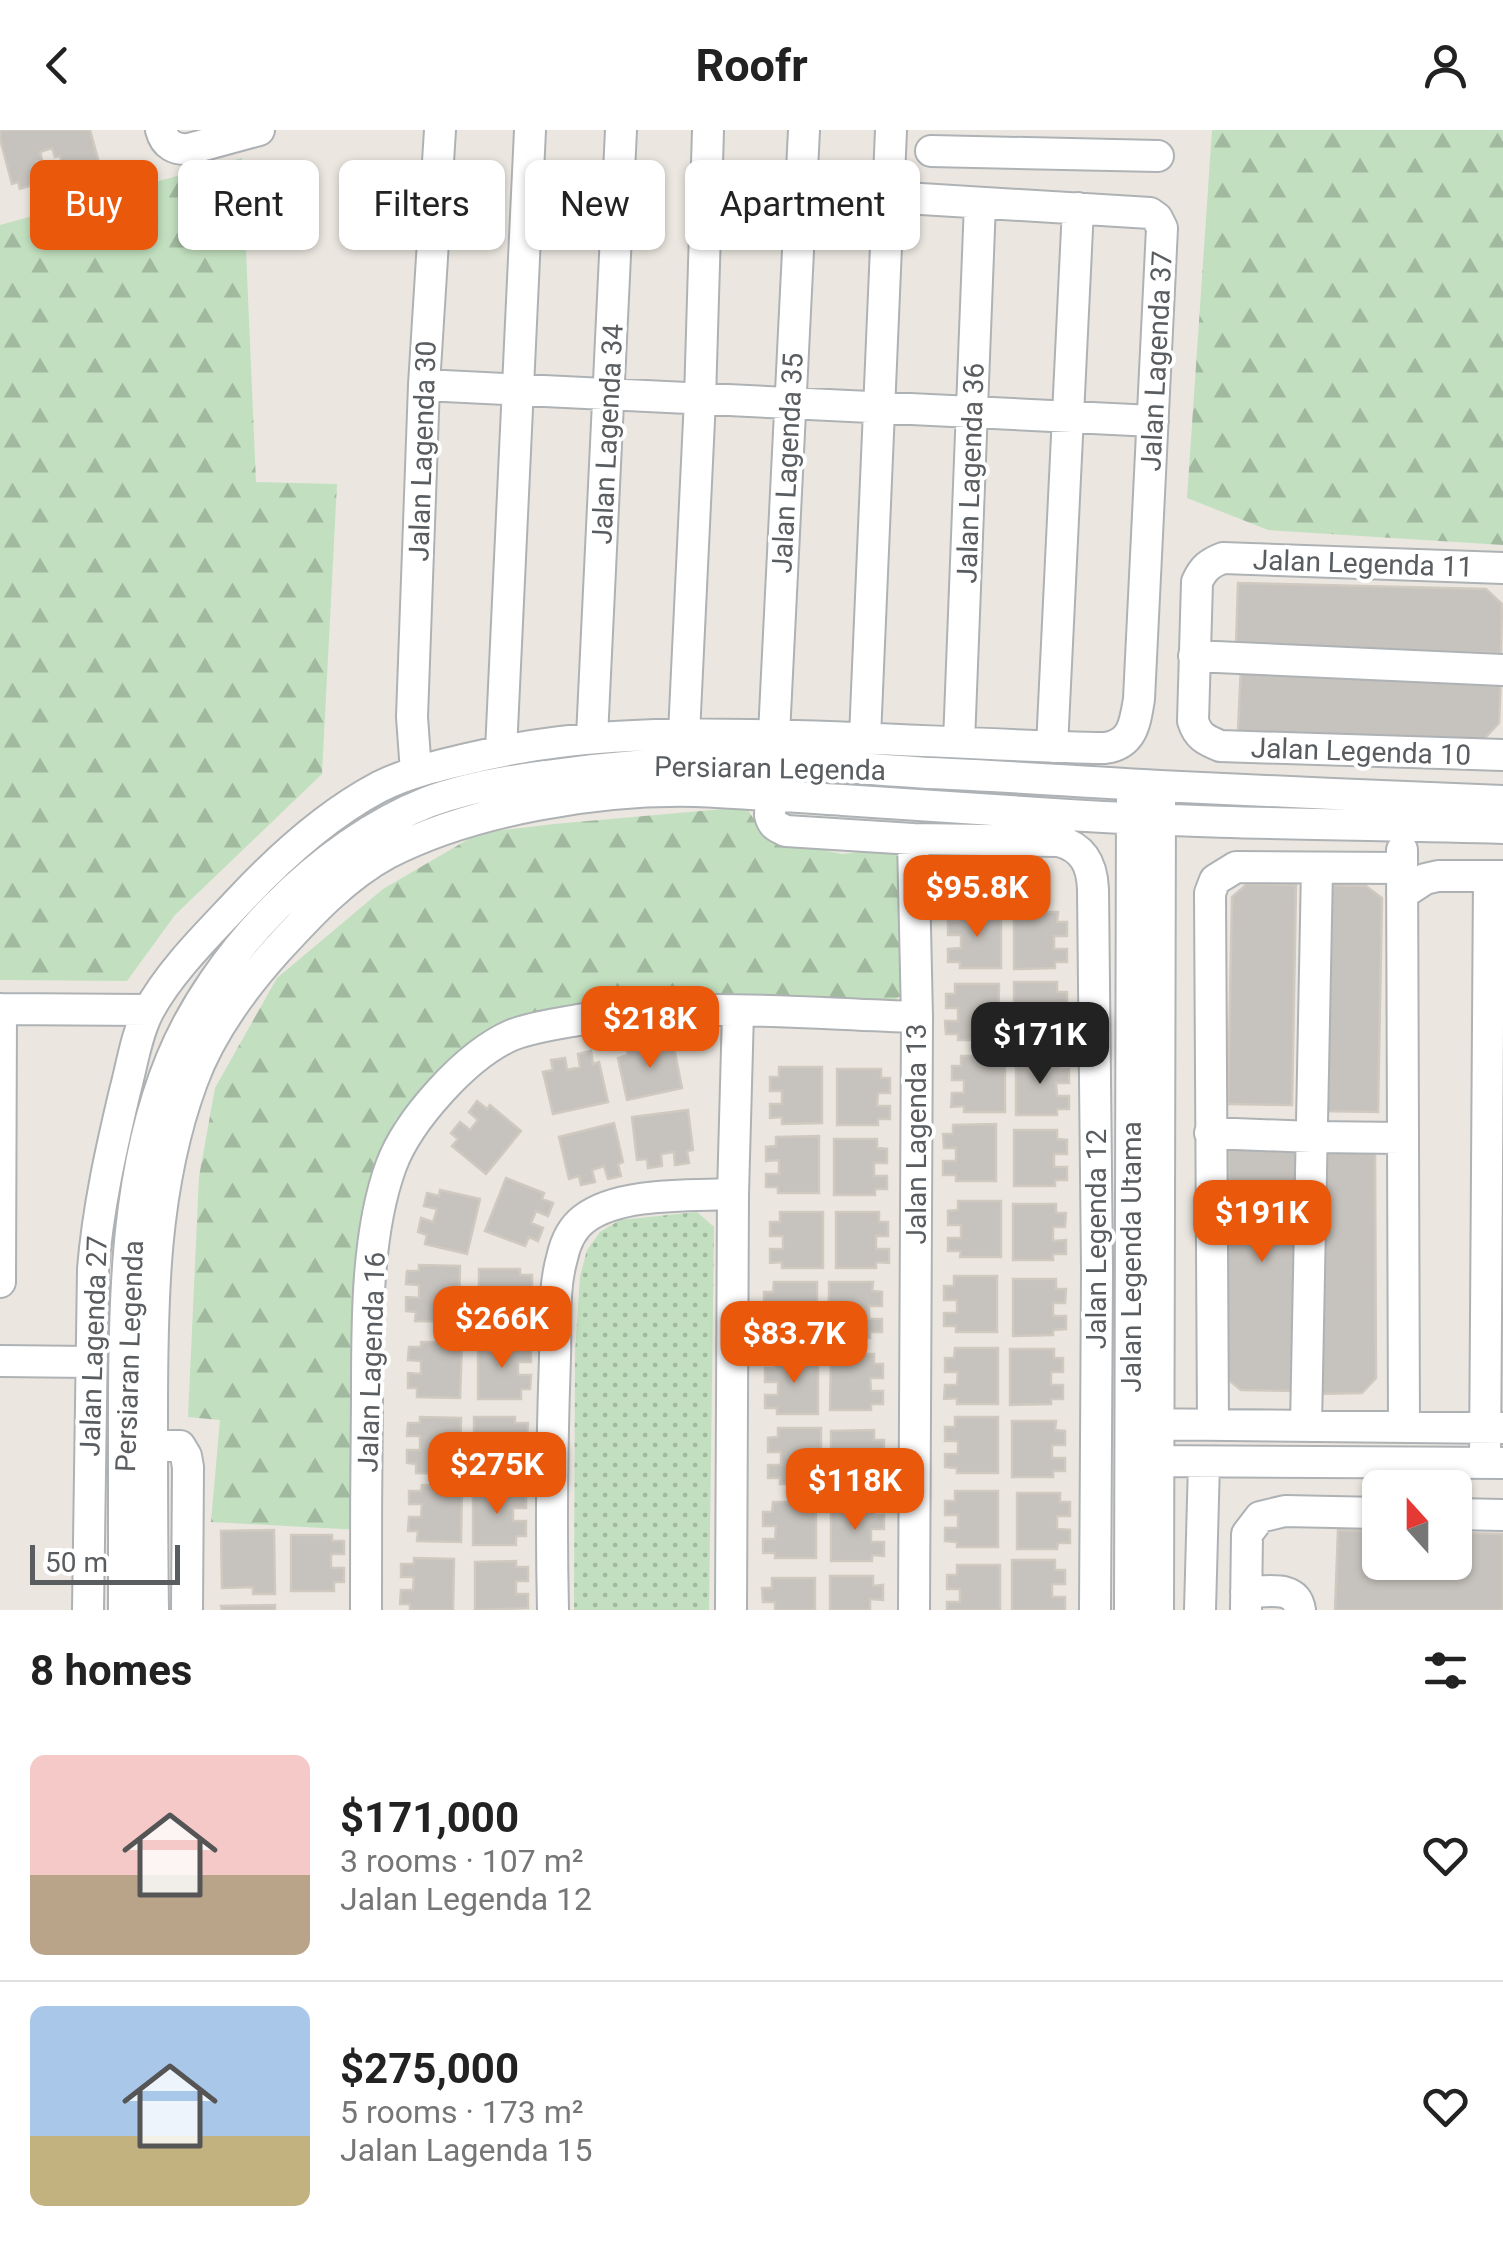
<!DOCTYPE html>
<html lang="en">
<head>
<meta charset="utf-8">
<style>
  body { margin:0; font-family:Roboto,sans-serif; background:#f6f6f6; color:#222; height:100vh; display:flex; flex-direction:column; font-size:38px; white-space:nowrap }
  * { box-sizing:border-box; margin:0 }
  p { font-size:32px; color:#767676 }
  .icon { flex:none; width:55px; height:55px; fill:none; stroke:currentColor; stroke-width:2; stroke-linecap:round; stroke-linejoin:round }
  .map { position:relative; height:1480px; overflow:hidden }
  .drawer { display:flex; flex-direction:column; background:#fff; flex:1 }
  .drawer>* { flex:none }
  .guide { position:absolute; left:30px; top:30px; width:1000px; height:90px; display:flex; gap:20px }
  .needle { width:65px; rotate:339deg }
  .buttons { position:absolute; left:1362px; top:1340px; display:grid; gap:20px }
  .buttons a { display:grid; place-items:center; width:110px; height:110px; border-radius:15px; background:#fff; box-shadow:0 2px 8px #0004; font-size:50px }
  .scale { position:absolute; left:30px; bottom:25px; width:150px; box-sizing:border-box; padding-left:10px; border:5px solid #595d60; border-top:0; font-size:28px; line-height:35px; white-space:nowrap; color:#595d60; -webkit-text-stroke:8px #fff; paint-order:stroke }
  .price { position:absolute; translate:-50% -85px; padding:0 22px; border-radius:20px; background:#ea580c; color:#fff; font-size:32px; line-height:65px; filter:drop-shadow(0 2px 5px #0008) }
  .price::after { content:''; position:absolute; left:50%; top:60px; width:30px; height:22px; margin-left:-15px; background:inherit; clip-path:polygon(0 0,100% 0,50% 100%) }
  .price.active { background:#222; color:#fff }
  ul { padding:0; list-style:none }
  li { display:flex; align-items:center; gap:30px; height:250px; padding:0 30px }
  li+li { border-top:2px solid #e0e0e0 }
  li span { display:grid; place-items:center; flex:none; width:280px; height:200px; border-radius:15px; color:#555 }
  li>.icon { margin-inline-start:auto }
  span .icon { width:120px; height:120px; fill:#fffc; stroke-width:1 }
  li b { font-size:42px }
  h2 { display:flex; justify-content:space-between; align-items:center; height:120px; padding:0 30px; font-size:42px }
  .pill { padding:0 35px; border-radius:15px; background:#fff; box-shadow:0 2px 8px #0004; font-size:35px; line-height:90px }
  .pill.active { background:#ea580c; color:#fff }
  header { display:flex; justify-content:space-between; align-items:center; height:130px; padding:0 30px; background:#fff; font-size:45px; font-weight:700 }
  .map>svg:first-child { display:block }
  .grass { fill:url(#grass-dots) }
  .forest { fill:url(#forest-firs) }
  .building { fill:#c6c2bd; stroke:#cfc9c0; stroke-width:2.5 }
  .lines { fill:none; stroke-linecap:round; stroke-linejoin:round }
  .minor-casing { stroke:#aeb2b5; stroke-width:34 }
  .minor { stroke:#fff; stroke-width:30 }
  .labels { text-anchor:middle; stroke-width:8; stroke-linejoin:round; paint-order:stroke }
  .street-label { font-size:28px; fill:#595d60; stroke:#fff }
</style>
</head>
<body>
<header><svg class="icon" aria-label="back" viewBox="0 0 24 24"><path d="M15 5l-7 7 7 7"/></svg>Roofr<svg class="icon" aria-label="person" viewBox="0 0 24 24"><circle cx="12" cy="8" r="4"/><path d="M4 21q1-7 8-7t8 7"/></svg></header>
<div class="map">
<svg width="1503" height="1480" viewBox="0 0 1503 1480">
  <defs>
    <pattern id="grass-dots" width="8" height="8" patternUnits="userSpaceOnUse" patternTransform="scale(2.5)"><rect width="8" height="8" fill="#c2e0bf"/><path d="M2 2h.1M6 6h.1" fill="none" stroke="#a1b99f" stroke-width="1.8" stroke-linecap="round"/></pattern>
    <pattern id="forest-firs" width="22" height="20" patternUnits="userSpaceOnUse" patternTransform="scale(2.5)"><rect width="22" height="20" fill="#c2e0bf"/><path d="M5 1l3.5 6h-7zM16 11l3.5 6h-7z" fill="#a1b99f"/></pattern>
  </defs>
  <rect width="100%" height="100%" fill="#ebe7e0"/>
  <path class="grass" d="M 697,1082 L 714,1097 L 709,1480 L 574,1480 L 575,1222 L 580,1147 L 587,1120 L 600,1102 L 620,1090 Z"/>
  <path class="forest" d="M 1212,0 L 1503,0 L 1503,415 L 1268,400 L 1187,368 Z
    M 242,28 L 256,352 L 337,354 L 322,644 L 175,785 L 127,851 L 0,850 L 0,95 Z
    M 746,677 L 766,708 L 842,724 L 895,718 L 904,738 L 905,863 L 893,871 L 621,869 L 466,921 L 395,990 L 368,1068 L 361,1400 L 211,1392 L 220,1290 L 188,1287 L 199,1047 L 215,958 L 277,848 L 383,759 L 479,703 L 554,694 Z"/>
  <path class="building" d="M 0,0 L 90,0 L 99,33 L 92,35 L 94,42 L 66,49 L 60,26 L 55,27 L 52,18 L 40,22 L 42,30 L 36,32 L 42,52 L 20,59 L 18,52 L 12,54 L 0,9 Z
    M 1238,453 L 1486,459 L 1502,474 L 1501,523 L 1236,517 Z
    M 1241,535 L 1501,545 L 1499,593 L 1482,611 L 1238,601 Z
    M 1247,754 L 1296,755 L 1292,975 L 1228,974 L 1232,767 Z
    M 1323,755 L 1366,756 L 1382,768 L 1378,982 L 1319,981 Z
    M 958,782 L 1001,782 L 1001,838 L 960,838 L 960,832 L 948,832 L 948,819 L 961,818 L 961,805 L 948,805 L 948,791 L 958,791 Z
    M 1014,782 L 1058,782 L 1057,792 L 1067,792 L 1067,806 L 1054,806 L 1054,819 L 1067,819 L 1067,832 L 1055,832 L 1055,838 L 1014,839 Z
    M 1014,852 L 1057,852 L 1057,862 L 1067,862 L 1067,876 L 1054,876 L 1054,889 L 1067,889 L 1067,903 L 1055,903 L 1054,908 L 1014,908 Z
    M 955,854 L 999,854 L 998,910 L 958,910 L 958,904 L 946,904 L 945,891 L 958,891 L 958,878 L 946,878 L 946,864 L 955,864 Z
    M 665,907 L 668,919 L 674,918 L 682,958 L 627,970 L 618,928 L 628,925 L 626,916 L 640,913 L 642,925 L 655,923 L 652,910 Z
    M 591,921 L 593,934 L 599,932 L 608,972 L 553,984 L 543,942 L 553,940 L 551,930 L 565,928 L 567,940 L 580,937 L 578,924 Z
    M 961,926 L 1005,926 L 1005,982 L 964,982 L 964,976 L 951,977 L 952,963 L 964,963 L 964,950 L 952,950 L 952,936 L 961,936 Z
    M 1016,929 L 1060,929 L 1060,939 L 1069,939 L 1069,953 L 1056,953 L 1057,966 L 1069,966 L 1069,979 L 1057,979 L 1057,985 L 1016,985 Z
    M 779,937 L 822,937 L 822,993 L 782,994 L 782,987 L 770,988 L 770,974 L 782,974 L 782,961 L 770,961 L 770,947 L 779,947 Z
    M 837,939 L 881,939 L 881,948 L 890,948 L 890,963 L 878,963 L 877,976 L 890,976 L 890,989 L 878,989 L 878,995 L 837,995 Z
    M 477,971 L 487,979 L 490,975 L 521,1001 L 486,1044 L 452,1016 L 458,1009 L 451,1003 L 460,992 L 470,1000 L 478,990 L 469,982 Z
    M 688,980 L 693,1020 L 687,1021 L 689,1033 L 675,1035 L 674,1022 L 661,1024 L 662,1036 L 648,1038 L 647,1029 L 637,1030 L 632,987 Z
    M 614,993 L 623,1032 L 618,1034 L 621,1046 L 608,1049 L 604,1036 L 592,1040 L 595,1052 L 581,1055 L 579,1046 L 569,1049 L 559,1007 Z
    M 996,994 L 996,1051 L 956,1051 L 956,1045 L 943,1045 L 943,1031 L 956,1031 L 956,1018 L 944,1018 L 943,1004 L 953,1004 L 953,995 Z
    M 1014,1000 L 1057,1000 L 1057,1009 L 1067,1010 L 1067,1024 L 1054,1024 L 1054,1037 L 1067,1037 L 1067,1050 L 1055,1050 L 1055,1056 L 1014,1056 Z
    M 819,1006 L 819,1063 L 778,1063 L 778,1057 L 766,1057 L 766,1044 L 779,1044 L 779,1030 L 766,1031 L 766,1017 L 776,1016 L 776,1007 Z
    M 834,1009 L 877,1009 L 877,1018 L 887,1019 L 887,1033 L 874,1033 L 874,1046 L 887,1046 L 887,1059 L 875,1059 L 875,1065 L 834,1065 Z
    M 1312,1010 L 1375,1010 L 1376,1248 L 1362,1263 L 1314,1264 Z
    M 1229,1011 L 1297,1011 L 1294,1261 L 1241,1260 L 1226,1248 Z
    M 506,1048 L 544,1063 L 542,1069 L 553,1073 L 548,1086 L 536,1081 L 531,1093 L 543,1098 L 538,1111 L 529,1107 L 525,1116 L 485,1101 Z
    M 440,1060 L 480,1069 L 467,1124 L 425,1114 L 427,1105 L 418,1102 L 421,1088 L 433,1092 L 437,1079 L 424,1076 L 427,1063 L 439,1066 Z
    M 958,1071 L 1001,1071 L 1001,1127 L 960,1127 L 961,1121 L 948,1121 L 948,1108 L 961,1108 L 961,1095 L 948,1095 L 948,1081 L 958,1080 Z
    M 1013,1074 L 1056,1074 L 1056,1083 L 1066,1083 L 1065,1097 L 1053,1097 L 1053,1111 L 1066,1110 L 1066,1124 L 1053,1124 L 1053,1130 L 1013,1130 Z
    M 780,1082 L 823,1082 L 823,1138 L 782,1138 L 782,1132 L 770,1133 L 770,1119 L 783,1119 L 783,1106 L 770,1106 L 770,1092 L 780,1092 Z
    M 836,1082 L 879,1082 L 879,1092 L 888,1092 L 888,1106 L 876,1106 L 876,1119 L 889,1119 L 889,1133 L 876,1132 L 876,1138 L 836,1138 Z
    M 419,1135 L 460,1136 L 459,1192 L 415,1191 L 416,1182 L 406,1181 L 406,1167 L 419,1168 L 419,1155 L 406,1154 L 407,1141 L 419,1141 Z
    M 479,1139 L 520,1139 L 520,1145 L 532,1145 L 532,1159 L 519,1159 L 519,1172 L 532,1172 L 532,1186 L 522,1186 L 522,1195 L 479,1196 Z
    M 954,1146 L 997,1146 L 997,1202 L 956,1202 L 956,1196 L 944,1196 L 944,1183 L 957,1183 L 957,1170 L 944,1170 L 944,1156 L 954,1156 Z
    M 1013,1149 L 1056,1149 L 1056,1159 L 1066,1159 L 1065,1173 L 1053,1173 L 1053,1186 L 1066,1186 L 1066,1199 L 1053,1200 L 1053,1205 L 1013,1206 Z
    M 774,1152 L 817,1152 L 817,1208 L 776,1209 L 776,1203 L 764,1203 L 764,1189 L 776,1189 L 776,1176 L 764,1176 L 764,1162 L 773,1162 Z
    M 829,1152 L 873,1152 L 872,1161 L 882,1162 L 882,1176 L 869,1176 L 869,1189 L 882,1189 L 882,1202 L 870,1202 L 870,1208 L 829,1208 Z
    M 421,1212 L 462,1212 L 460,1268 L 417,1267 L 417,1258 L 408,1258 L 408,1243 L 421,1244 L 421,1231 L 408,1230 L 409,1217 L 421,1217 Z
    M 478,1213 L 519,1213 L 518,1219 L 531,1219 L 531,1232 L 518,1232 L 518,1245 L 531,1245 L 530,1259 L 521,1259 L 521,1269 L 478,1269 Z
    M 955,1218 L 998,1218 L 998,1274 L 957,1274 L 957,1268 L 944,1269 L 945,1255 L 957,1255 L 958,1242 L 945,1242 L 945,1228 L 954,1228 Z
    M 1010,1219 L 1054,1219 L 1054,1228 L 1063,1228 L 1063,1242 L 1051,1242 L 1051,1255 L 1063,1255 L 1063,1269 L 1051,1269 L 1051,1274 L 1010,1275 Z
    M 831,1224 L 874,1224 L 874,1234 L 883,1234 L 883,1248 L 870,1248 L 871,1261 L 883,1261 L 883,1274 L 871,1274 L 871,1280 L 830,1280 Z
    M 775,1228 L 818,1228 L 818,1284 L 777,1284 L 777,1278 L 765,1278 L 765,1265 L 778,1265 L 778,1252 L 765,1252 L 765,1238 L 775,1238 Z
    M 420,1287 L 461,1288 L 460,1344 L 416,1343 L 416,1334 L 407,1333 L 407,1320 L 420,1320 L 420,1306 L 407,1306 L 408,1293 L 420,1293 Z
    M 474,1287 L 515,1287 L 515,1293 L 528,1293 L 527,1306 L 515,1306 L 515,1319 L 527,1319 L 527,1333 L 518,1333 L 518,1343 L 474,1343 Z
    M 955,1287 L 998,1287 L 998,1343 L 957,1343 L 957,1338 L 945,1337 L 945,1324 L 958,1324 L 958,1311 L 945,1311 L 945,1297 L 955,1297 Z
    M 1012,1291 L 1056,1291 L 1055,1300 L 1065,1301 L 1065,1315 L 1052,1315 L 1052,1328 L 1065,1328 L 1065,1341 L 1053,1341 L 1053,1347 L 1012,1347 Z
    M 778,1298 L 821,1298 L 821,1354 L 780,1354 L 780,1348 L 768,1348 L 768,1335 L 781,1335 L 781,1322 L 768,1322 L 768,1308 L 778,1307 Z
    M 874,1300 L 874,1310 L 884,1310 L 884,1324 L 871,1324 L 871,1337 L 884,1337 L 884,1351 L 872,1351 L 872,1357 L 831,1357 L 831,1301 Z
    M 422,1355 L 462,1356 L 461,1412 L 417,1411 L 418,1401 L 408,1401 L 409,1387 L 421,1387 L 422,1374 L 409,1374 L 409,1361 L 421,1361 Z
    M 473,1359 L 514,1359 L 514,1365 L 526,1365 L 526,1378 L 513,1378 L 513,1391 L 526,1391 L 526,1406 L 516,1406 L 516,1415 L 473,1415 Z
    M 955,1361 L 998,1361 L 998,1417 L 957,1417 L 957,1412 L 945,1411 L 945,1398 L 958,1398 L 958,1385 L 945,1385 L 945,1371 L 955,1371 Z
    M 1017,1363 L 1060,1363 L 1060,1372 L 1070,1372 L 1070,1386 L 1057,1386 L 1057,1399 L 1070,1400 L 1070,1413 L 1058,1413 L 1057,1419 L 1017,1419 Z
    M 773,1372 L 816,1372 L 816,1428 L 775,1428 L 775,1423 L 763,1423 L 763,1409 L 775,1409 L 776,1396 L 763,1396 L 763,1382 L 772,1382 Z
    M 874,1375 L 874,1385 L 884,1385 L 884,1399 L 871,1399 L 871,1412 L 884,1412 L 884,1426 L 872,1425 L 872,1431 L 831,1431 L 831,1376 Z
    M 274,1400 L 275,1464 L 253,1464 L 253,1457 L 222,1458 L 221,1401 Z
    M 1338,1400 L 1380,1401 L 1380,1432 L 1455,1432 L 1455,1403 L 1503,1404 L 1503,1480 L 1335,1480 Z
    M 291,1405 L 332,1405 L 332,1411 L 344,1411 L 344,1424 L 331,1424 L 331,1438 L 344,1438 L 344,1452 L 334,1452 L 334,1461 L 291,1461 Z
    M 414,1428 L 454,1429 L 453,1480 L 410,1480 L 410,1474 L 400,1474 L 401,1460 L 413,1460 L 414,1447 L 401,1447 L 401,1434 L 414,1434 Z
    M 1012,1430 L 1055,1430 L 1055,1440 L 1065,1440 L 1065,1454 L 1052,1454 L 1052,1467 L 1065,1467 L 1065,1480 L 1012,1480 Z
    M 516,1431 L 516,1437 L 528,1437 L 528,1451 L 516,1451 L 516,1464 L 528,1464 L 528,1478 L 475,1480 L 475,1432 Z
    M 957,1435 L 1000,1435 L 1000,1480 L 947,1480 L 947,1472 L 960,1472 L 960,1459 L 947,1459 L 947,1445 L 957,1445 Z
    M 830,1446 L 873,1446 L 873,1456 L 883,1455 L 883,1470 L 870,1469 L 870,1480 L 830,1480 Z
    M 772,1448 L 815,1448 L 815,1480 L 775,1480 L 775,1472 L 763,1472 L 762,1458 L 772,1458 Z
    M 275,1475 L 275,1480 L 222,1480 L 221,1476 Z"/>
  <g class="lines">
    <defs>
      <path id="minor" d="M 161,0 C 165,15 175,20 189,19 L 259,0
        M 804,0 L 770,685 C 772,695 777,697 786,701 L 913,709 L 1059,711 C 1084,718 1092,735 1093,759 L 1097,1139 L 1095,1480
        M 931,21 L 1158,26
        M 424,255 L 1153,291
        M 1503,438 L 1223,428 C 1210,433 1203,438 1197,452 L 1193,591 C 1198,607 1206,610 1220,616 L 1503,625
        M 1194,526 L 1503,540
        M 684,604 L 700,269 L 708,0
        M 592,607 L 621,0
        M 865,607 L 891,0
        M 959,612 L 980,73
        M 1052,617 L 1078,78
        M 501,621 L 530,0
        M 416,642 L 412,587 L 424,255 L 440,0
        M 913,709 L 917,887 L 914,1480
        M 1402,720 L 1404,1297
        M 1402,764 L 1425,749 L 1438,746 L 1503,746
        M 0,879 L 149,880
        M 1210,1003 L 1312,1007 L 1403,1008
        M 0,1152 L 1,879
        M 0,1231 L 91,1232
        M 1139,1294 L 1503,1298
        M 1213,1295 L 1210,763 L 1215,750 L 1236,737 L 1402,738
        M 1306,1296 L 1317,739
        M 134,1314 L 180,1316 L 186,1326 L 188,1337 L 187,1480
        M 1139,1331 L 1503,1333
        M 1485,1333 L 1489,746
        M 1455,1384 L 1503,1385
        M 1246,1462 C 1267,1462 1296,1454 1300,1480
        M 88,1480 L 93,1139 C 98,1078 111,1020 125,961 C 132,935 136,906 148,882 C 169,842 209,803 239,771 C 280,727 326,685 379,657 C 411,641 446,634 480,626 C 569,605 659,603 750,605 C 868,606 986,616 1105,618 C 1133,614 1135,593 1139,569 L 1162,98 L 1157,88 L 1150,83 L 889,67 L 801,65
        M 124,1480 C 124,1413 124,1345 124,1278 C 124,1164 127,1037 171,930 C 214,824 321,714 428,672 C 466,658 506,651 546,646 C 620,635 693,631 767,633 C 821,634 875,640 929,643 C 1006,646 1083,652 1160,656 C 1274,662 1389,666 1503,671
        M 153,1480 C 152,1414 152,1348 152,1283 C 152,1171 153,1058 192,952 C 210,902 242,859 277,820 C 310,784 345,746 388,723 C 474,679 599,659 695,661 C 744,663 793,667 843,670 C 918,675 994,680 1069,685 C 1214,694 1358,694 1503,698
        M 366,1480 C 366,1409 366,1339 367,1268 C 367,1197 366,1104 391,1036 C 408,990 466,925 512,905 C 532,897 556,894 578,890 C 688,871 807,884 917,887
        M 553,1480 C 551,1396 552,1311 555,1227 C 556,1195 553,1159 562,1128 C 565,1114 572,1098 584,1089 C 619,1062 689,1066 733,1064
        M 731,1480 L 733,1064 L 738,882
        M 1130,1480 L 1132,668
        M 1158,1480 L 1160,669
        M 1200,1480 L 1204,1333
        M 1246,1480 L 1247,1404 L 1260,1387 L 1285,1381 L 1380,1383"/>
    </defs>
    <use href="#minor" class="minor-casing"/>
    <use href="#minor" class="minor"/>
  </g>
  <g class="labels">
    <g class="street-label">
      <text transform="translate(1156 231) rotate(-87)" y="10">Jalan Lagenda 37</text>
      <text transform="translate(607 304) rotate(-87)" y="10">Jalan Lagenda 34</text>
      <text transform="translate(422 321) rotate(-88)" y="10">Jalan Lagenda 30</text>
      <text transform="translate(787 333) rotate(-87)" y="10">Jalan Lagenda 35</text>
      <text transform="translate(970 343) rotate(-88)" y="10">Jalan Lagenda 36</text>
      <text transform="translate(1363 433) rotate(2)" y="10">Jalan Legenda 11</text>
      <text transform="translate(1361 621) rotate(2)" y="10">Jalan Legenda 10</text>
      <text transform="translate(770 638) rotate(1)" y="10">Persiaran Legenda</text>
      <text transform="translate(916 1004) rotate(-90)" y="10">Jalan Lagenda 13</text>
      <text transform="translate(1096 1109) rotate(-90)" y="10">Jalan Legenda 12</text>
      <text transform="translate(1131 1127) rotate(-90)" y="10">Jalan Legenda Utama</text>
      <text transform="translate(93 1216) rotate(-88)" y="10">Jalan Lagenda 27</text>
      <text transform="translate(129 1226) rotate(-88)" y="10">Persiaran Legenda</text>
      <text transform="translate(371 1232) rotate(-88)" y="10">Jalan Lagenda 16</text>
    </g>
  </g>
</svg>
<div class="buttons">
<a><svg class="needle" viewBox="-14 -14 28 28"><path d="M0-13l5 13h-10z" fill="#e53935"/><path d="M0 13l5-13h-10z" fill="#767676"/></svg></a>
</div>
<div class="scale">50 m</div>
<b class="price" style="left:977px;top:810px">$95.8K</b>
<b class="price" style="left:650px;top:941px">$218K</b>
<b class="price active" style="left:1040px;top:957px">$171K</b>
<b class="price" style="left:1262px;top:1135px">$191K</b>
<b class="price" style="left:502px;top:1241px">$266K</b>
<b class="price" style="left:794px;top:1256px">$83.7K</b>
<b class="price" style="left:497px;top:1387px">$275K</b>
<b class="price" style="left:855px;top:1403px">$118K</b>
<div class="guide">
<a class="pill active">Buy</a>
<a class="pill">Rent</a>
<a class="pill">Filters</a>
<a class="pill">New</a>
<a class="pill">Apartment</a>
</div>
</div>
<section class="drawer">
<h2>8 homes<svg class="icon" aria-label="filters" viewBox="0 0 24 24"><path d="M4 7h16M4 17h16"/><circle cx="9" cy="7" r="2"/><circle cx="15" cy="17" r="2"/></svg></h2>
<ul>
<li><span style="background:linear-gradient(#f6c9c9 60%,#b9a48a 0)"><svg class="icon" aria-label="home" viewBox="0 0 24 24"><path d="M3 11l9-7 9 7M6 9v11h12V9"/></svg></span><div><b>$171,000</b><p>3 rooms · 107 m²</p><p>Jalan Legenda 12</p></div><svg class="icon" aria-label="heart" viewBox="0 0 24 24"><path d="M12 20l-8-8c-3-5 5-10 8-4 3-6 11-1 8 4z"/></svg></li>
<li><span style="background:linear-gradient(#a9c7e8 65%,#c2b280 0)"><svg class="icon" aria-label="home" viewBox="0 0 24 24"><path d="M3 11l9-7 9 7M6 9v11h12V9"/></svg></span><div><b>$275,000</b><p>5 rooms · 173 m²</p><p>Jalan Lagenda 15</p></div><svg class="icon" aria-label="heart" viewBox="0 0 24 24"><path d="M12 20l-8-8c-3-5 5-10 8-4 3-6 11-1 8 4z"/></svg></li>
</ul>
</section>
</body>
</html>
